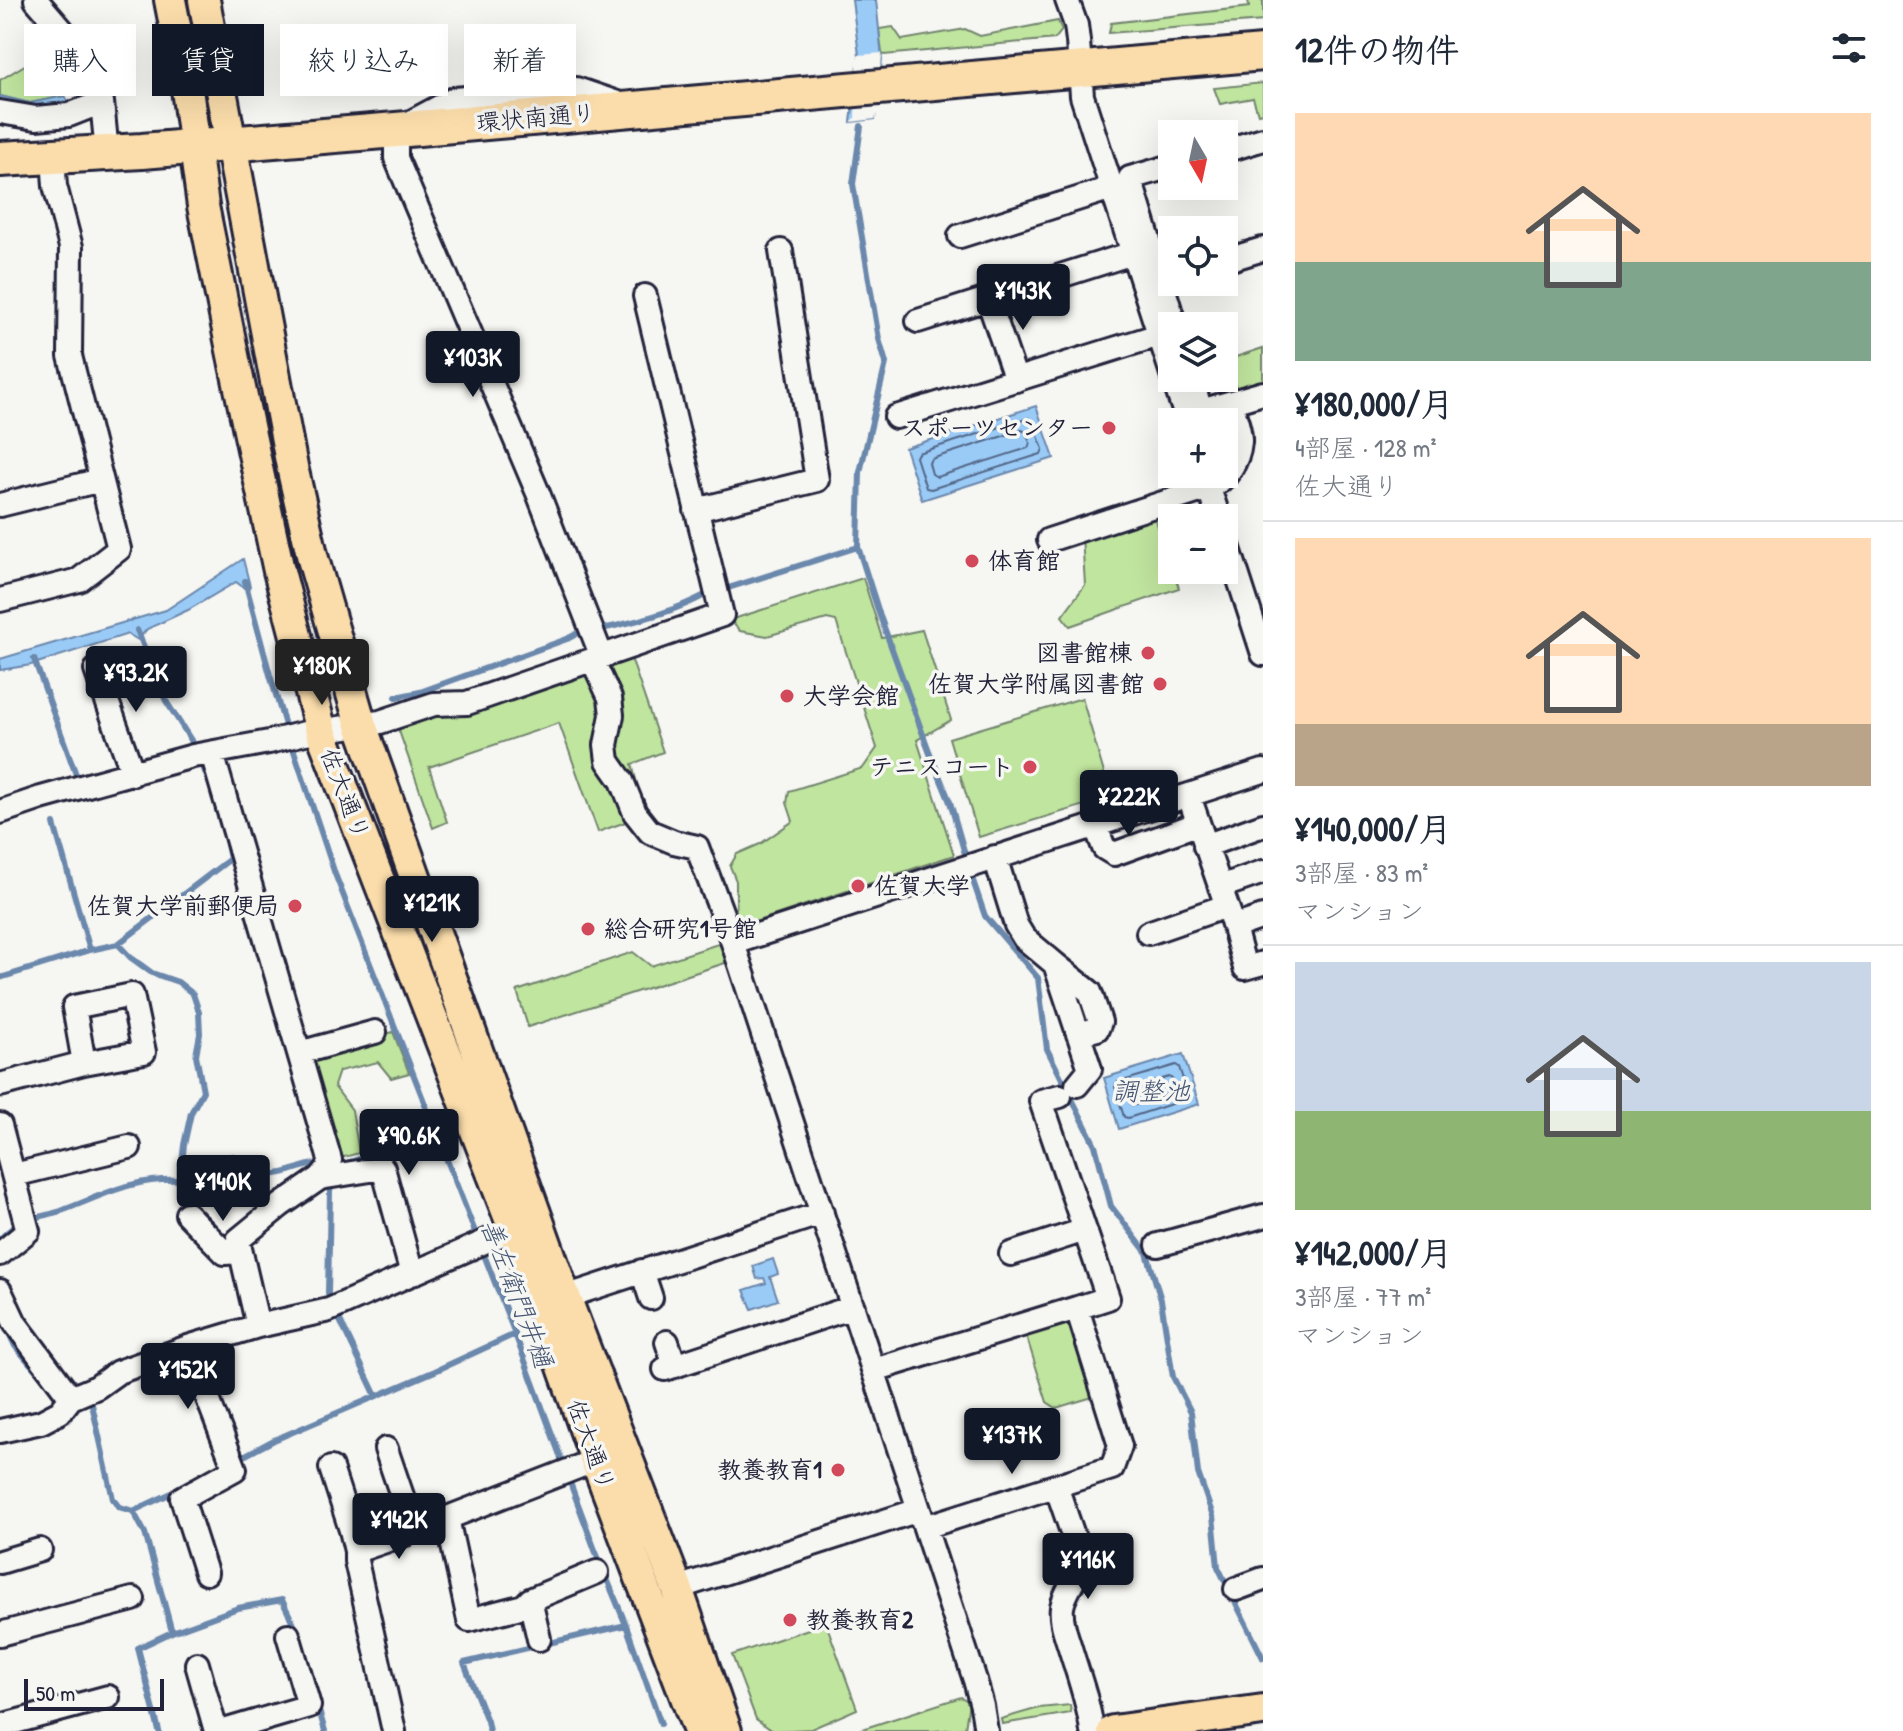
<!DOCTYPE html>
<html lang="ja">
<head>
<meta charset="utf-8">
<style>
  body { margin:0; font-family:"Patrick Hand","Klee One",sans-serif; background:#f2f2f3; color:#1f2937; height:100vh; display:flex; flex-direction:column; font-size:30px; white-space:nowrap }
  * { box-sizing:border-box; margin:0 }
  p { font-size:26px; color:#747a83 }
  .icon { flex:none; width:44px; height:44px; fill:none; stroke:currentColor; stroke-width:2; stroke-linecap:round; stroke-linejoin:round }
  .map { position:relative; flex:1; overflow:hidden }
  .drawer { display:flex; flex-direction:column; background:#fff; width:640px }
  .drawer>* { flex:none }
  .guide { position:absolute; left:24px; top:24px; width:760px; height:72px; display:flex; gap:16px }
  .needle { width:52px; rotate:171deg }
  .controls { position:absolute; left:1158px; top:120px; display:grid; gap:16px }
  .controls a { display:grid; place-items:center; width:80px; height:80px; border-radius:0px; background:#fff; box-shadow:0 8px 32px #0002; font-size:40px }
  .scale { position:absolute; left:24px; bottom:20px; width:140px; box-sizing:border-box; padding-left:8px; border:4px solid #22223b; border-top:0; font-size:22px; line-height:28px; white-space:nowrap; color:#22223b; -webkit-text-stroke:6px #f6f6f2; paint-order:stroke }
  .price { position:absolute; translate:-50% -68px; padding:0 18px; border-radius:8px; background:#111827; color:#fff; font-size:26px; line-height:52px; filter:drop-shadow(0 2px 4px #0008) }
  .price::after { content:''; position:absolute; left:50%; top:48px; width:24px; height:18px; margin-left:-12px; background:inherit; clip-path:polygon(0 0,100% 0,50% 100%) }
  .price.on { background:#222; color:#fff }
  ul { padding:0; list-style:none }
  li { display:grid; align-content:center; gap:16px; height:424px; padding:0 32px }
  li+li { border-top:2px solid #e0e1e3 }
  li span { display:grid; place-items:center; height:248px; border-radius:0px; color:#555 }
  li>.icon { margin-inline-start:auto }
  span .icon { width:144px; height:144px; fill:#fffc; stroke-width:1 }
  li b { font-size:34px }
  h2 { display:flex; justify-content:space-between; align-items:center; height:96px; padding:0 32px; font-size:34px }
  .chip { padding:0 28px; border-radius:0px; background:#fff; box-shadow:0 8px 32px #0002; font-size:28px; line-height:72px }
  .chip.on { background:#111827; color:#fff }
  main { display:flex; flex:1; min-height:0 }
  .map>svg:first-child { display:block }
  .green { fill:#c0e59f; stroke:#71846d; stroke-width:2 }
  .water { fill:#9acbf7; stroke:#6a87ac; stroke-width:2 }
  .pier { fill:#f6f6f2 }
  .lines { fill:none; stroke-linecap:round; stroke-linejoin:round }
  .shore { stroke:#526686; stroke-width:2 }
  .stream { stroke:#6a87ac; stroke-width:6 }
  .minor-casing { stroke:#22223b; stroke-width:28 }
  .major-casing { stroke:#22223b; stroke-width:36 }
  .highway-casing { stroke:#22223b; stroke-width:40 }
  .minor { stroke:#f6f6f2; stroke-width:22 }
  .major { stroke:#fbddab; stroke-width:30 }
  .highway { stroke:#fbddab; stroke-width:34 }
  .poi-dot { fill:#d1495b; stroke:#f6f6f2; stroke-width:3 }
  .labels { text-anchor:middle; stroke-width:7; stroke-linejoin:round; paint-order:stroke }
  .street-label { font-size:24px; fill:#22223b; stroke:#f6f6f2 }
  .poi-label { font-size:24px; font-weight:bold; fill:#22223b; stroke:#f6f6f2; text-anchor:end }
  .water-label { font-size:26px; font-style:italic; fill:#465573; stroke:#f6f6f2 }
</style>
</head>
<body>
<main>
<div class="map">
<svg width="1263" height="1731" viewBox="0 0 1263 1731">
  <rect width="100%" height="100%" fill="#f6f6f2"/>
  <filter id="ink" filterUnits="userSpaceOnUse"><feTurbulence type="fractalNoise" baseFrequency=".0125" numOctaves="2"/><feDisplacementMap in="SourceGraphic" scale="16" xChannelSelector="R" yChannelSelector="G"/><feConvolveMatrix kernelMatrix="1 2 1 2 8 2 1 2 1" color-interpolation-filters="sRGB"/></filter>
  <g filter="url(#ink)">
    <path class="green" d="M 1248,0 L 1263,0 L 1263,21 L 1109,33 L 1111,23 L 1249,7 Z
      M 1058,21 L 1062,30 L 1055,39 L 884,55 L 882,53 L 879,29 L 893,27 L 902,40 L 965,29 L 980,36 Z
      M 38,57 L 65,96 L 30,103 L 0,96 L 0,80 Z
      M 1263,83 L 1263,113 L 1258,114 L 1253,98 L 1220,104 L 1214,88 Z
      M 1263,348 L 1263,382 L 1237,391 L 1227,360 Z
      M 1153,512 L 1179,588 L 1070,626 L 1062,616 L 1085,585 L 1082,536 Z
      M 863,578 L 882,638 L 922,630 L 951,720 L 917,740 L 954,855 L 749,924 L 736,918 L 736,881 L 730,866 L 737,854 L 760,844 L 793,821 L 787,803 L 789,791 L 863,768 L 877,748 L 836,621 L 827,619 L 767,636 L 740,631 L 730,620 Z
      M 630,655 L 663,752 L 632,764 L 645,815 L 598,832 L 559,723 L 429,767 L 447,822 L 433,828 L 398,728 L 430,716 L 471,709 Z
      M 1082,698 L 1111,797 L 979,837 L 949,738 Z
      M 721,943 L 728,962 L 528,1027 L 517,991 L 633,952 L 651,966 Z
      M 393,1032 L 409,1073 L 391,1078 L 378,1062 L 339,1071 L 334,1086 L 352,1110 L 359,1153 L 337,1159 L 306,1056 Z
      M 1065,1322 L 1073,1326 L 1096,1396 L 1056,1408 L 1047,1402 L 1026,1335 Z
      M 826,1623 L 857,1709 L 811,1729 L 773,1731 L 756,1719 L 732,1655 Z
      M 961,1697 L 969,1702 L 965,1728 L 934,1731 L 856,1731 Z
      M 1070,1705 L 1071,1713 L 1002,1724 L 1001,1719 L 1039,1708 Z"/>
    <path class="water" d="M 852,0 L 876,0 L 882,59 L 875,119 L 851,122 L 859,55 Z
      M 0,96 L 30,103 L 65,96 L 72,107 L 67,112 L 0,106 Z
      M 1036,406 L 1054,458 L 922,500 L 905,448 Z
      M 243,559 L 250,586 L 244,588 L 236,582 L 188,610 L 147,629 L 138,640 L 128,634 L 31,665 L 0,670 L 0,659 L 166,610 Z
      M 1183,1054 L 1199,1104 L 1119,1129 L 1104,1078 Z
      M 773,1259 L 778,1274 L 770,1277 L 778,1300 L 752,1309 L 744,1290 L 766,1283 L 764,1278 L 757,1279 L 753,1266 Z"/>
    <path class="pier" d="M 882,53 L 878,112 L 875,119 L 851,122 L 855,118 L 857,58 L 859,55 Z"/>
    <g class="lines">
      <path class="shore" d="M 1029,418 L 1032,420 L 1043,449 L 1041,454 L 931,489 L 926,488 L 916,457 L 918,453 Z
        M 1022,430 L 1026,432 L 1030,443 L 1028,448 L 937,477 L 932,474 L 929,463 L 931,459 Z
        M 1176,1065 L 1179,1067 L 1188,1095 L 1187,1099 L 1128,1118 L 1124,1117 L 1115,1087 L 1116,1083 Z
        M 1169,1077 C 1174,1079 1177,1089 1174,1093 L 1135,1105 L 1131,1104 L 1127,1093 L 1129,1089 Z"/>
      <path class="stream" d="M 861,126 L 853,184 L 879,339 L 886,363 L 860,472 L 858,547 L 880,616 L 929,751 L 950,802 L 967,861
        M 245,581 L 270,675 L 287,732
        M 725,589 L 858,547
        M 602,629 C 639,621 673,612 707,594
        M 137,630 L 166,701 L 196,748
        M 34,659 L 78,780
        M 396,697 L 420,692 L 567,639 L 584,630
        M 291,742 L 335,874 L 515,1334 L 595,1550 L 626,1625 L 661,1724
        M 200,759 L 212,790
        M 54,824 L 90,950
        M 970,872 L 985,916 L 1038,978 L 1047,1049 L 1095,1145 L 1111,1206 L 1147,1253 L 1161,1300 L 1173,1377 L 1191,1412 L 1198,1473 L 1213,1516 L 1218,1567 L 1263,1658
        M 0,978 L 90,950 L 118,944 L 230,859 L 226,839
        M 343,1164 L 359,1159 L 441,1141
        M 181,1165 L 207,1168 L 233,1156 C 259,1177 268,1179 299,1168 C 309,1165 315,1163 325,1165
        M 0,1239 C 4,1235 9,1230 14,1227 C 27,1218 46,1216 61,1211 C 104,1195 131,1178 180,1180 L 184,1145 L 191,1113 L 203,1091 L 196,1055 L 200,1034 L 199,1012 L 193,994 L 178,982 L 152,973 L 130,957 L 118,944
        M 332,1302 L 328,1294 L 330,1192 L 332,1182
        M 336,1312 L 376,1396
        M 7,1329 L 15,1346 L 48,1384
        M 91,1400 L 113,1499 L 119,1507 L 133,1511 L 178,1490
        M 238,1459 L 274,1440 L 435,1371 L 515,1334
        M 133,1511 L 145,1533 L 172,1632
        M 317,1704 L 325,1731
        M 159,1731 L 138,1648 L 172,1632 L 238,1608 L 282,1600 L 297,1631
        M 489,1731 L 487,1721 L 464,1663 L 626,1625"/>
      <defs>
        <path id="minor" d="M 36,0 L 62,30 L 102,102 L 107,153
          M 1067,0 L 1076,25 L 1078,41 L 1082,96 L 1172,374
          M 0,112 L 36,118 L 69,115 L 102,102
          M 1224,151 L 1263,139
          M 1172,166 L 1130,178 L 1175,326
          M 960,236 L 1112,188
          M 1224,261 L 1263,249
          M 988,299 L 1016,380
          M 918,321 L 1133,253
          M 1173,378 L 1188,422
          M 1191,378 L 1201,411 L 1263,393
          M 896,417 L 1159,335
          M 1204,474 L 1219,518
          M 0,505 L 101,480
          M 696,510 L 817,480 L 781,251
          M 1224,533 L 1263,654
          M 1049,540 L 1209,488 C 1227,479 1238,462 1240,442 C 1241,430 1234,415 1231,404
          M 0,600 L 79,580 L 119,549 L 70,356 L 71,247 L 55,186 L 53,157
          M 602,657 L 538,493 L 396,158 L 396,130 L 454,99 L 576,89 L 620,104
          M 593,661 L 610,698 L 612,715 L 606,745 L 608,761 L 622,781 L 635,813 L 650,832 L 674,842 L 697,847 L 733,943
          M 96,670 L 133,774
          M 212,753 L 330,1160 L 328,1168 L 320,1178 L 281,1205 L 238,1240 L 258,1326
          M 1189,796 L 1234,927 L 1245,968 L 1263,963
          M 0,812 L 41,798 L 193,756 L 269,742 L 305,733 L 380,722 L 434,704 L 467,703 L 722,615 L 645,296
          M 1095,824 L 1104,848 L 1114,854 L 1197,824
          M 1205,846 L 1263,825
          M 995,857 L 1016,925 L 1024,938 L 1055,964 L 1090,1069 L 1077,1085
          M 1220,887 L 1263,872
          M 1234,927 L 1263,917
          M 1148,933 L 1226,906
          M 1055,964 L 1090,992 L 1100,1022 L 1097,1029 L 1078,1034
          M 299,1053 L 375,1032
          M 0,1085 L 84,1063 L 144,1052 L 132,995 L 74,1007 L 84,1063
          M 0,1125 L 28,1231 L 0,1254
          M 14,1175 L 129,1147
          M 320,1178 L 383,1168 L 412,1274
          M 187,1214 L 225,1253 L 240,1252
          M 1158,1245 L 1263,1216
          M 1011,1254 L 1085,1230
          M 642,1271 L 651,1298
          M 0,1291 L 15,1323 L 71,1398
          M 565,1297 L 822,1213
          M 667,1342 L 675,1366
          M 188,1347 L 235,1469 L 182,1498 L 206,1573
          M 665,1369 L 853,1307
          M 874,1370 L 1077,1308
          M 0,1431 L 41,1422 L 60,1412 L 71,1398 L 97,1387 L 118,1372 L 188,1347 L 258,1326 L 329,1310 L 514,1229
          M 386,1449 L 414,1531
          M 331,1468 L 351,1530 L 356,1551
          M 1056,1486 L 1082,1561 C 1078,1578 1065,1590 1062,1607 C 1060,1622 1067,1637 1071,1651 C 1079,1677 1089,1704 1092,1731
          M 447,1518 L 469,1620 L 524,1606 L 530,1600 L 597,1572
          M 925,1527 L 1112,1468 L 1120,1446 L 1077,1308 L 1108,1298 L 1041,1101 L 1060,1096
          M 0,1562 L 40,1550
          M 677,1588 L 919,1510
          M 1236,1589 L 1263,1579
          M 530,1600 L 539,1639
          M 0,1634 L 133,1599
          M 197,1664 L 216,1731
          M 0,1726 L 108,1697
          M 224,1731 L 309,1706 L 288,1635
          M 394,1731 L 356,1561 L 356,1551 L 414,1531 L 596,1460
          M 986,1731 L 982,1706 L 975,1680 L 733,943 L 1263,771"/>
        <path id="major" d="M 170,0 L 186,82 L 203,206 L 234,360 L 279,571 L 321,731 L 514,1229 L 596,1460 L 699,1731
          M 204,0 L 291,462 L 313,559 L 361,725 L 565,1297 L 677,1588 L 726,1731
          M 1113,1731 L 1263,1710"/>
        <path id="highway" d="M 0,159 L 142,151 L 396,130 L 1263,53"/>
      </defs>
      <use href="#minor" class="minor-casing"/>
      <use href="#major" class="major-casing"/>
      <use href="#highway" class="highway-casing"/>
      <use href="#minor" class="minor"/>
      <use href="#major" class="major"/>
      <use href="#highway" class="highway"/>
    </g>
  </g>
  <g class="poi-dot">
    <circle cx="1109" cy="428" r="8"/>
    <circle cx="972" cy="561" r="8"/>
    <circle cx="1148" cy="653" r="8"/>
    <circle cx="1160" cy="684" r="8"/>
    <circle cx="787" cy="696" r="8"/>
    <circle cx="1030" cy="767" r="8"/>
    <circle cx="858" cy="886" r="8"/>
    <circle cx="295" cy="906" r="8"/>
    <circle cx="588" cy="929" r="8"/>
    <circle cx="838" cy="1470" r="8"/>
    <circle cx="790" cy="1620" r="8"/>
  </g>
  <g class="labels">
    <g class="street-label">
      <text transform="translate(536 118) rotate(-5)" y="8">環状南通り</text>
      <text transform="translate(345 794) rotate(69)" y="8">佐大通り</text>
      <text transform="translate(591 1445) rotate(70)" y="8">佐大通り</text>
    </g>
    <g class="poi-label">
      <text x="1093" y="436">スポーツセンター</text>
      <text x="988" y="569" text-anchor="start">体育館</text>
      <text x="1132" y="661">図書館棟</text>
      <text x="1144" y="692">佐賀大学附属図書館</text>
      <text x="803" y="704" text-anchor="start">大学会館</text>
      <text x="1014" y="775">テニスコート</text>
      <text x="874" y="894" text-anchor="start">佐賀大学</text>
      <text x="279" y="914">佐賀大学前郵便局</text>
      <text x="604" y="937" text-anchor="start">総合研究1号館</text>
      <text x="822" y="1478">教養教育1</text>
      <text x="806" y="1628" text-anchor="start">教養教育2</text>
    </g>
    <g class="water-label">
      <text x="1151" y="1100">調整池</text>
      <text transform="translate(517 1293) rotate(69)" y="9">善左衛門井樋</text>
    </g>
  </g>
</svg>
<div class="controls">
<a><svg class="needle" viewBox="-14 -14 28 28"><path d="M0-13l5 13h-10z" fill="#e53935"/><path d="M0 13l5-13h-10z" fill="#747a83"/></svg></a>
<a><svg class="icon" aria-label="locate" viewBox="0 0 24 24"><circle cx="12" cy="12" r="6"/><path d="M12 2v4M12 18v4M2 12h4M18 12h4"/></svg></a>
<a><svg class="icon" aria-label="layers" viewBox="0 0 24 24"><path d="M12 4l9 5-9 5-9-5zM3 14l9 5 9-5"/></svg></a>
<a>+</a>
<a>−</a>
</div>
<div class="scale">50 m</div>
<b class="price" style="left:1023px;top:332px">¥143K</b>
<b class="price" style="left:473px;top:399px">¥103K</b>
<b class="price on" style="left:322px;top:707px">¥180K</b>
<b class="price" style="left:136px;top:714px">¥93.2K</b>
<b class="price" style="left:1129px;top:838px">¥222K</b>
<b class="price" style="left:432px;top:944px">¥121K</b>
<b class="price" style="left:409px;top:1177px">¥90.6K</b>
<b class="price" style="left:223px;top:1223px">¥140K</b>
<b class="price" style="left:188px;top:1411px">¥152K</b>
<b class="price" style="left:1012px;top:1476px">¥137K</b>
<b class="price" style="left:399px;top:1561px">¥142K</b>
<b class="price" style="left:1088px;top:1601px">¥116K</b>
<div class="guide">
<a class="chip">購入</a>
<a class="chip on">賃貸</a>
<a class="chip">絞り込み</a>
<a class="chip">新着</a>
</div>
</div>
<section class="drawer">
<h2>12件の物件<svg class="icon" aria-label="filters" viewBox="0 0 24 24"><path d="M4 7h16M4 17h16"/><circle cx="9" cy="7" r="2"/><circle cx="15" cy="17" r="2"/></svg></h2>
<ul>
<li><span style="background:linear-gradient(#ffd9b3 60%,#7fa58c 0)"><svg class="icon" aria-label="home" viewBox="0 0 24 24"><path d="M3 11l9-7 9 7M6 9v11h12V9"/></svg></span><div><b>¥180,000/月</b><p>4部屋 · 128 m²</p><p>佐大通り</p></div></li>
<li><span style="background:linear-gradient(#ffd9b3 75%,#b9a48a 0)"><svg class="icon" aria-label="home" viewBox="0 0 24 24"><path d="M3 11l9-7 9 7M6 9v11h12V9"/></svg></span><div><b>¥140,000/月</b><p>3部屋 · 83 m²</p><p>マンション</p></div></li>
<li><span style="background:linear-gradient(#c9d6e8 60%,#8fb573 0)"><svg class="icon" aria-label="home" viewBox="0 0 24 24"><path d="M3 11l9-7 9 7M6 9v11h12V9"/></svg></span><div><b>¥142,000/月</b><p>3部屋 · 77 m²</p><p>マンション</p></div></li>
</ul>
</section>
</main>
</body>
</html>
